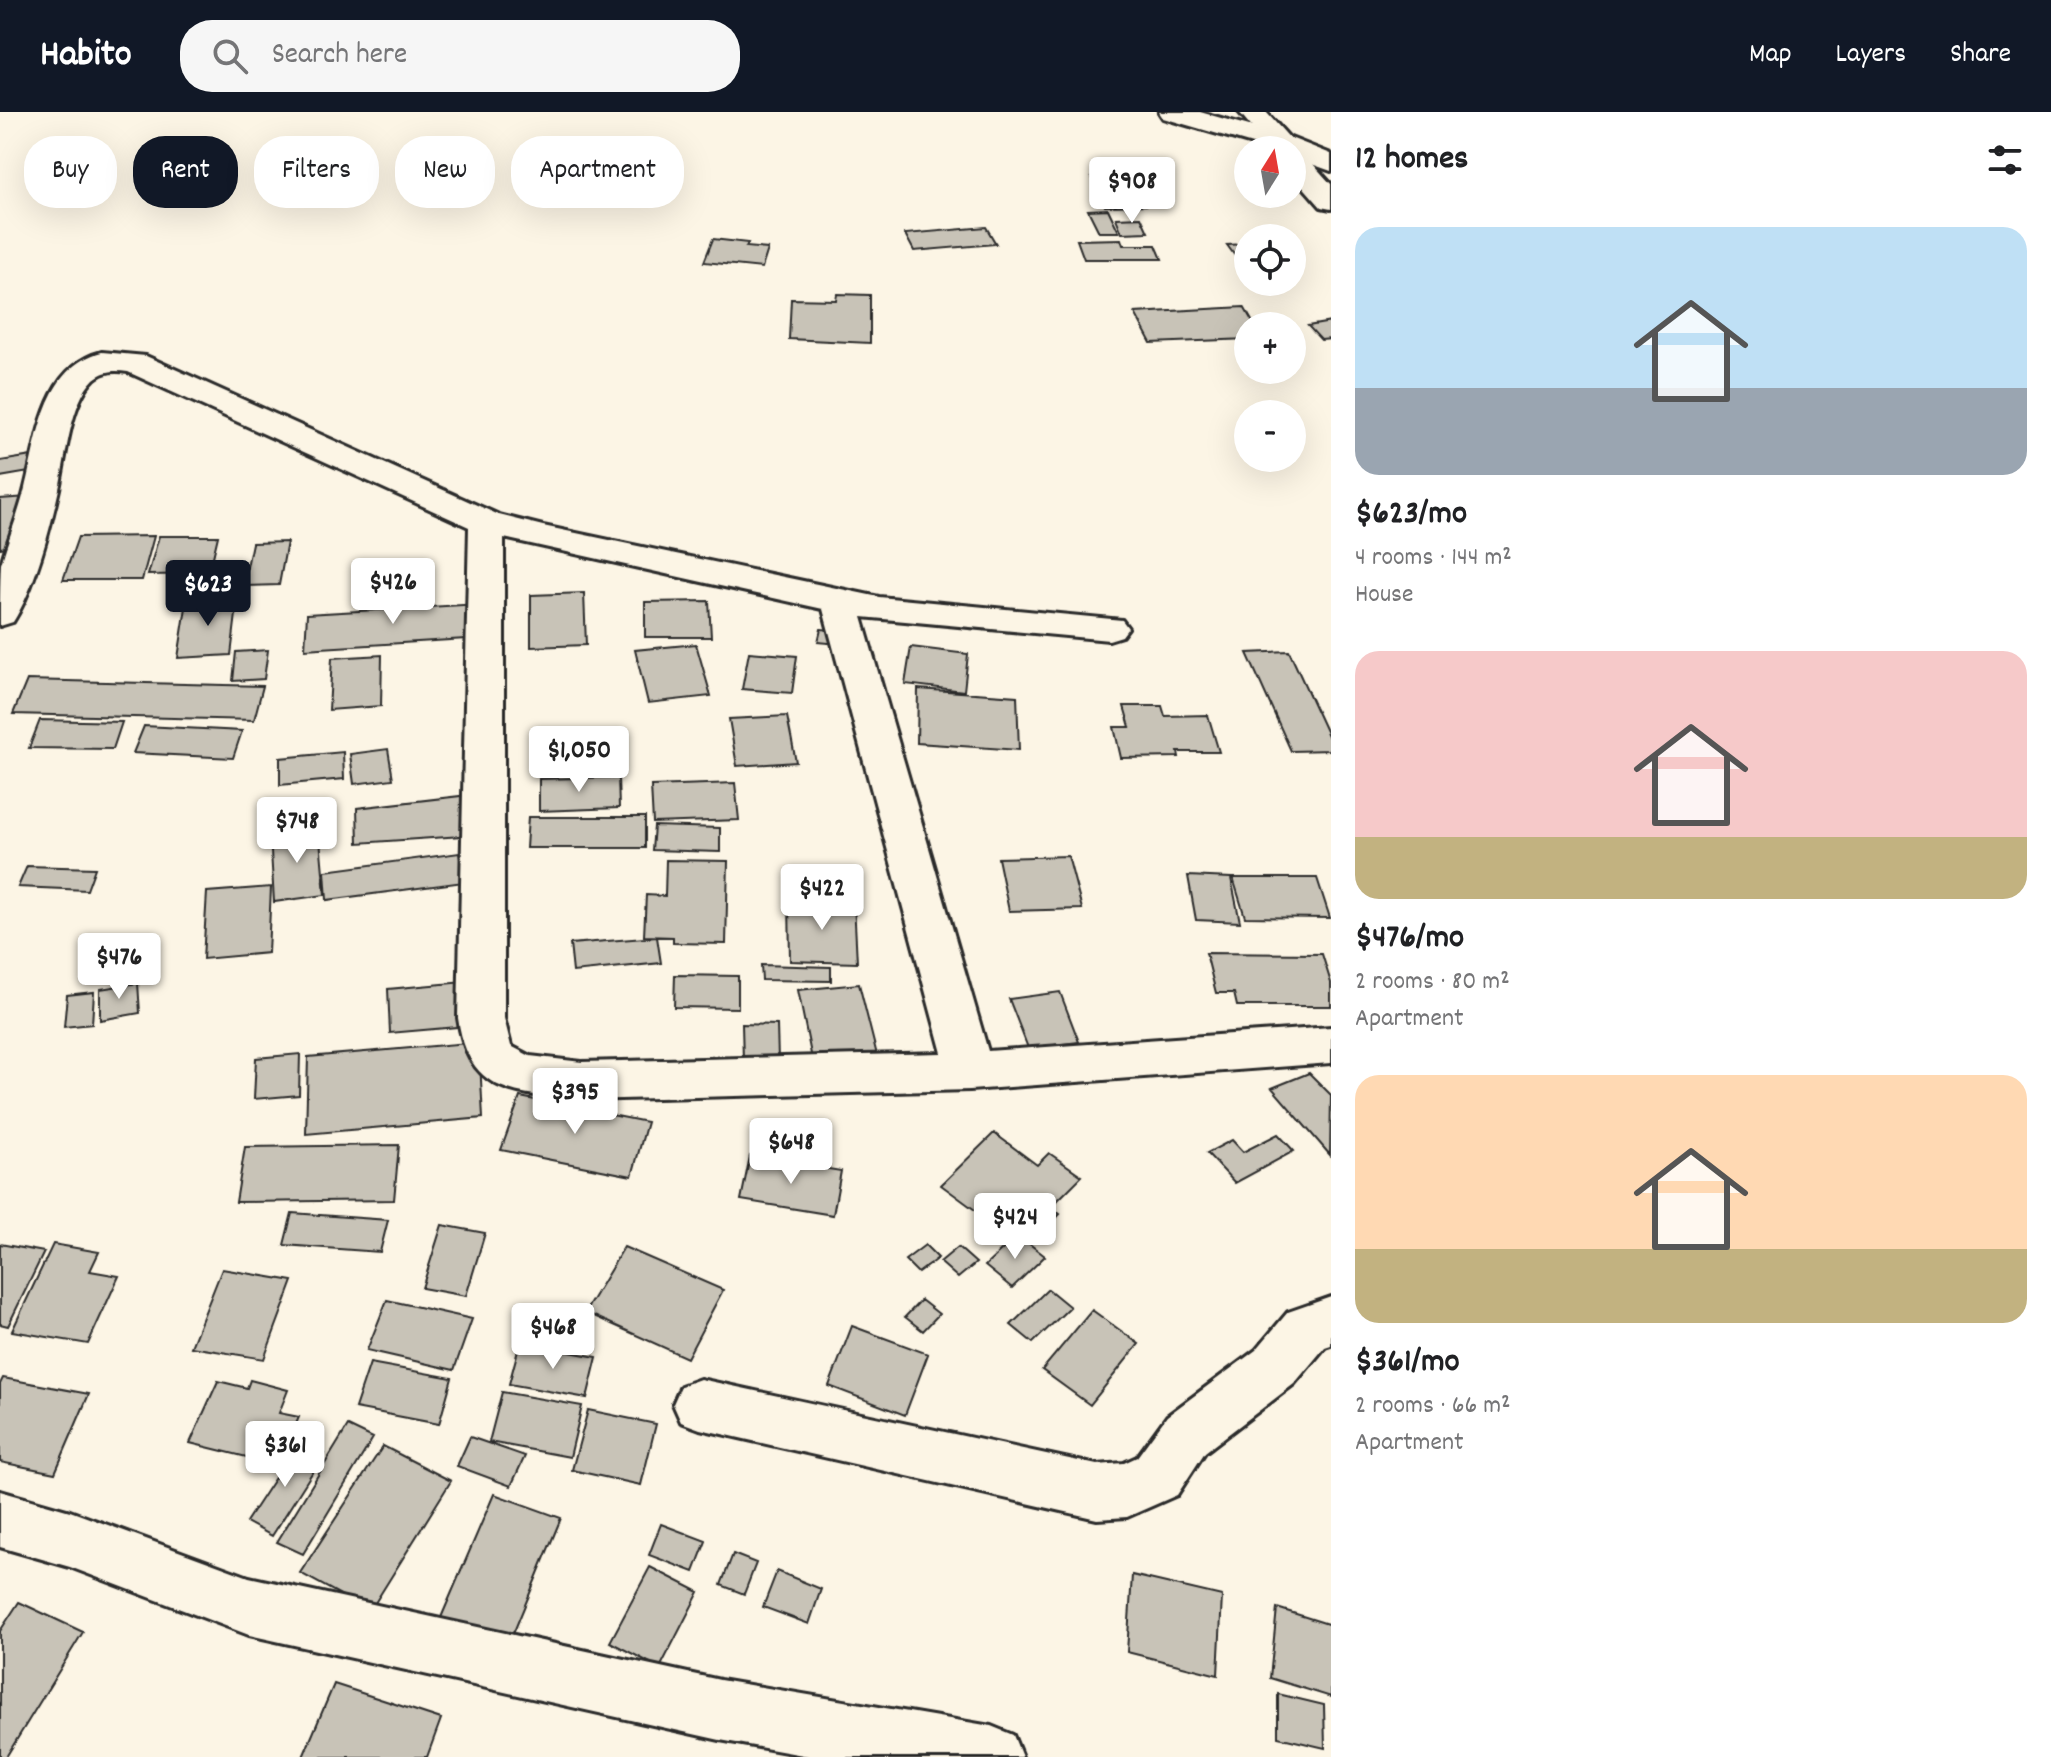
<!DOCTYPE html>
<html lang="en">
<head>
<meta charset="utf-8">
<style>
  body { margin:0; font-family:Dekko,sans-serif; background:#f6f6f6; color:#202124; height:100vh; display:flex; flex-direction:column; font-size:30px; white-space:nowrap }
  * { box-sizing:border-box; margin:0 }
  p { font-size:26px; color:#757577 }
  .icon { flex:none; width:44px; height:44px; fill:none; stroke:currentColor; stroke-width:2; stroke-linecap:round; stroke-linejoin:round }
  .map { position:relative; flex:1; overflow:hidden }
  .sheet { display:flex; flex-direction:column; background:#fff; width:720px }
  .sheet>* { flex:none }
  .top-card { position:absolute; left:24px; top:24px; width:760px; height:72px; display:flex; gap:16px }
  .needle { width:52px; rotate:11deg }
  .buttons { position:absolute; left:1234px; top:24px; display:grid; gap:16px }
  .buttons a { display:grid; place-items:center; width:72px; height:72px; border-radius:50%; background:#fff; box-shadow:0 8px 32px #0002; font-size:40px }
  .price { position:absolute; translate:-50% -68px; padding:0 18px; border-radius:8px; background:#fff; color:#222; font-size:26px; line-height:52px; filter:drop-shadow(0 2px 4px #0008) }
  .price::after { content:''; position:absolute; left:50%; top:48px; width:24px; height:18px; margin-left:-12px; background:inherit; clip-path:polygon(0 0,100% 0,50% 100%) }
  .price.selected { background:#111827; color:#fff }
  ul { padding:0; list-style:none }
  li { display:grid; align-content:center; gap:16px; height:424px; padding:0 24px }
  li span { display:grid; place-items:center; height:248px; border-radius:24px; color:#555 }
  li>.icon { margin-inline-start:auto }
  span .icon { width:144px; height:144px; fill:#fffc; stroke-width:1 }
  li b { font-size:34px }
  h2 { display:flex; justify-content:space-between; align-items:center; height:96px; padding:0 24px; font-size:34px }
  .tag { padding:0 28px; border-radius:32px; background:#fff; box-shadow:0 8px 32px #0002; font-size:28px; line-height:72px }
  .tag.selected { background:#111827; color:#fff }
  header { display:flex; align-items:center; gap:48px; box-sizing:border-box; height:112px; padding:0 40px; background:#111827; color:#fff }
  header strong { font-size:38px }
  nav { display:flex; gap:44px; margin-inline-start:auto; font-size:28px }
  .search { width:560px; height:72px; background:#f6f6f6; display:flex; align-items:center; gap:20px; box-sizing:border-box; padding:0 28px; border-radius:32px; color:#757577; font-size:30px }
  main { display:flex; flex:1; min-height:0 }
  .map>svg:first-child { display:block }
  .building { fill:#c8c3b7; stroke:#2b2b2b; stroke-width:2 }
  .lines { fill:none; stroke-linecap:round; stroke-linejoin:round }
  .street-casing { stroke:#2b2b2b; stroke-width:6 }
  .secondary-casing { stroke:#2b2b2b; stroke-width:6 }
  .highway-casing { stroke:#2b2b2b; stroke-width:6 }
  .street { fill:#fcf5e5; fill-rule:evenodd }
  .secondary { fill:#fcf5e5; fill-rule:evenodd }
  .highway { fill:#fcf5e5; fill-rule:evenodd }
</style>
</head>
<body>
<header>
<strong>Habito</strong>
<div class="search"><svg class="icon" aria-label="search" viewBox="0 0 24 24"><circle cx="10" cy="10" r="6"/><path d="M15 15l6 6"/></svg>Search here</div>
<nav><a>Map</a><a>Layers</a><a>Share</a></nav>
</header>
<main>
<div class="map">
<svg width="1331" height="1645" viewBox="0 0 1331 1645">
  <rect width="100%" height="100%" fill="#fcf5e5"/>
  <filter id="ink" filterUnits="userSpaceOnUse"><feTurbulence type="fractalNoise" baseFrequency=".0125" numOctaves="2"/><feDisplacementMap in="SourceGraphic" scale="16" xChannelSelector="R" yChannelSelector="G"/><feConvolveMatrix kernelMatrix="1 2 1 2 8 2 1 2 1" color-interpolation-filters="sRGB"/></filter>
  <g filter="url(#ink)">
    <path class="building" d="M 1133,64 L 1148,93 L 1105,94 L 1092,65 Z
      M 1108,97 L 1119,120 L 1099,120 L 1088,98 Z
      M 1141,105 L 1148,120 L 1122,121 L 1116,106 Z
      M 986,115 L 996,132 L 914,139 L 905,122 Z
      M 713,127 L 748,131 L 746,135 L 768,137 L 762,156 L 704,150 Z
      M 1121,127 L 1123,133 L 1156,133 L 1162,147 L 1084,147 L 1077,128 Z
      M 1248,132 L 1248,147 L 1238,148 L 1227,133 Z
      M 837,182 L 870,183 L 870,231 L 789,227 L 791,187 L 836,188 Z
      M 1244,195 L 1255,214 L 1248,214 L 1248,227 L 1151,231 L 1135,201 Z
      M 1331,210 L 1331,227 L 1321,228 L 1308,214 Z
      M 32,344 L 35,359 L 0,365 L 0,349 Z
      M 28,385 L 18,427 L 8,427 L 6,435 L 0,436 L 0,387 Z
      M 154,424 L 142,468 L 63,468 L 78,425 Z
      M 159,424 L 218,424 L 209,462 L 148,463 Z
      M 287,430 L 279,473 L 243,474 L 252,431 Z
      M 584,481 L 586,533 L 531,535 L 531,483 Z
      M 238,486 L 231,543 L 178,546 L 187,489 Z
      M 709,489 L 711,525 L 645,525 L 645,490 Z
      M 480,492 L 482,526 L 305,537 L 307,502 Z
      M 821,517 L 841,519 L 839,532 L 818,530 Z
      M 696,532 L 711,584 L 648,591 L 635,538 Z
      M 911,535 L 968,542 L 964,579 L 905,572 Z
      M 268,538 L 264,567 L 233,569 L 236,540 Z
      M 1289,539 L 1331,630 L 1331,638 L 1291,639 L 1247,541 Z
      M 749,540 L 797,544 L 792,581 L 742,577 Z
      M 382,543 L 381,594 L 329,598 L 332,546 Z
      M 27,568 L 263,574 L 254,608 L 13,602 Z
      M 918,577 L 1017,584 L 1019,638 L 917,631 Z
      M 1124,594 L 1162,594 L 1165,604 L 1208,603 L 1219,640 L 1178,640 L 1179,645 L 1121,646 L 1114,615 L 1130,615 Z
      M 787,604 L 796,650 L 737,654 L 729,607 Z
      M 40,608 L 122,610 L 113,637 L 29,636 Z
      M 144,614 L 242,619 L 233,646 L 133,641 Z
      M 388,637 L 393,667 L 354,672 L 350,642 Z
      M 343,640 L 344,667 L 280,673 L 280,646 Z
      M 618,665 L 619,696 L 539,699 L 539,667 Z
      M 735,671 L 739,708 L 653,711 L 651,674 Z
      M 478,682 L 477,723 L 358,731 L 357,696 Z
      M 528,705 L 645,705 L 645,736 L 526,736 Z
      M 654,714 L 720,716 L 720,740 L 652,738 Z
      M 319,716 L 325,783 L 274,790 L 270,722 Z
      M 459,741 L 464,770 L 327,788 L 325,759 Z
      M 1068,744 L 1082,797 L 1009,799 L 998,746 Z
      M 666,748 L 728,749 L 726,832 L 673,831 L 673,825 L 644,824 L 646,783 L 665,784 Z
      M 27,754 L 95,756 L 87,778 L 18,775 Z
      M 1188,764 L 1231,766 L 1240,810 L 1196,808 Z
      M 1233,766 L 1317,766 L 1330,806 L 1245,805 Z
      M 271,775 L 268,841 L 203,847 L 207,780 Z
      M 789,788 L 854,790 L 857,851 L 790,849 Z
      M 657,825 L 661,851 L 573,860 L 570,832 Z
      M 1206,841 L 1322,842 L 1331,871 L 1331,894 L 1237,894 L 1234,881 L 1216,881 Z
      M 761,853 L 831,855 L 831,869 L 762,868 Z
      M 675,863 L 738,864 L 738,896 L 674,895 Z
      M 464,870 L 468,914 L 390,921 L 388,877 Z
      M 138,871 L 140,901 L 100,908 L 100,877 Z
      M 859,872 L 879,951 L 814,957 L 798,878 Z
      M 94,880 L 92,912 L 64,915 L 67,883 Z
      M 1060,880 L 1079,930 L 1028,936 L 1009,887 Z
      M 742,912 L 777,913 L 778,948 L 743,948 Z
      M 479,930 L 483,1006 L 306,1022 L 308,945 Z
      M 300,942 L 299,983 L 254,987 L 256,946 Z
      M 1309,961 L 1331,983 L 1330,1043 L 1272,976 Z
      M 520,985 L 647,1010 L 632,1064 L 501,1038 Z
      M 994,1021 L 1037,1053 L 1049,1041 L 1082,1064 L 1051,1095 L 1060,1102 L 1035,1128 L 1016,1115 L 1009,1123 L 941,1073 Z
      M 1278,1022 L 1294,1039 L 1235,1071 L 1207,1041 L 1232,1028 L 1243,1040 Z
      M 399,1033 L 394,1088 L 236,1090 L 245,1035 Z
      M 750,1044 L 841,1059 L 833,1103 L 741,1088 Z
      M 292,1101 L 388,1108 L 380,1140 L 284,1133 Z
      M 442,1113 L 485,1121 L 466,1184 L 422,1176 Z
      M 1018,1123 L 1045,1144 L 1012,1176 L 985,1154 Z
      M 0,1132 L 44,1140 L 8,1214 L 0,1212 Z
      M 53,1132 L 99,1140 L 90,1159 L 119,1164 L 88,1232 L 12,1219 Z
      M 925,1133 L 938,1146 L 918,1161 L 905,1148 Z
      M 624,1135 L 723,1178 L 687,1246 L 585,1200 Z
      M 958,1135 L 976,1151 L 958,1166 L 940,1150 Z
      M 222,1157 L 293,1169 L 264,1247 L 191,1235 Z
      M 1048,1177 L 1070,1195 L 1033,1231 L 1011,1213 Z
      M 387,1188 L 472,1207 L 454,1258 L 367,1238 Z
      M 921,1188 L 939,1202 L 923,1219 L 905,1205 Z
      M 1092,1198 L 1139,1232 L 1090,1293 L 1042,1258 Z
      M 852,1214 L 928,1242 L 905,1303 L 829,1274 Z
      M 520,1231 L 597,1245 L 587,1286 L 509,1272 Z
      M 370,1251 L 452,1266 L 439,1312 L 355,1296 Z
      M 3,1266 L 89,1282 L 55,1361 L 0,1350 L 0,1272 Z
      M 250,1268 L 288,1278 L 279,1301 L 299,1305 L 279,1353 L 190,1331 L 218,1269 L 247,1276 Z
      M 502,1280 L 582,1294 L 570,1345 L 489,1330 Z
      M 588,1298 L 656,1312 L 641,1373 L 572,1358 Z
      M 348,1314 L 373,1326 L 303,1442 L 277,1430 Z
      M 470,1325 L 525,1344 L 511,1374 L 457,1354 Z
      M 299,1329 L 324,1342 L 272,1424 L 246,1410 Z
      M 383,1334 L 451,1369 L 370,1499 L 300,1461 Z
      M 494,1382 L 561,1406 L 506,1539 L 437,1515 Z
      M 661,1412 L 706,1429 L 694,1460 L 649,1443 Z
      M 733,1442 L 756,1451 L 744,1482 L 721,1473 Z
      M 650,1455 L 699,1480 L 660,1556 L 610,1530 Z
      M 777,1459 L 821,1477 L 809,1512 L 763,1495 Z
      M 1132,1463 L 1222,1484 L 1218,1563 L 1127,1540 Z
      M 19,1490 L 83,1520 L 6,1645 L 0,1645 L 0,1519 Z
      M 1277,1496 L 1331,1513 L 1331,1585 L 1270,1566 Z
      M 334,1572 L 441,1607 L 427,1645 L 303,1645 Z
      M 1278,1582 L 1324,1593 L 1325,1636 L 1278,1625 Z"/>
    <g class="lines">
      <defs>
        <path id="street" d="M 102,240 L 146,244 L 499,403 L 543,414 L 879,485 L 1122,508 L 1128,516 L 1122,524 L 1109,528 L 862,505 L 988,939 L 1331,915 L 1331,951 L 970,978 L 582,988 C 516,981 469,984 458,906 L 469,415 L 128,260 C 115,258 105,258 94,267 C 70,290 66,346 59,377 C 50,417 35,476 13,510 L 0,514 C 0,495 0,471 1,452 C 8,427 19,402 25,376 C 38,326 43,255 102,240 ZM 504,426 L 823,497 L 942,941 L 582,950 L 530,944 L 511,934 L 504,906 Z
          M 1331,1185 L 1331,1233 L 1325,1235 L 1294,1272 L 1205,1340 L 1177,1383 L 1127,1405 L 1097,1407 L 700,1317 L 681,1310 L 673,1292 L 681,1274 L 700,1267 L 1097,1353 L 1124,1351 L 1137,1345 L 1167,1304 L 1256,1238 L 1288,1200 Z
          M 0,1379 L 70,1399 L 249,1465 L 720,1568 L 991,1614 L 1013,1623 L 1022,1645 L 814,1645 L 720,1628 L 249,1523 L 70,1455 L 0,1435 Z"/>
        <path id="secondary" d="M 1239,0 L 1266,0 L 1331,72 L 1331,97 L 1321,95 L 1292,62 L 1292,38 L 1271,38 Z"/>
        <path id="highway" d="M 1159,0 L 1200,0 L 1288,25 L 1331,42 L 1331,59 L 1292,45 L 1292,38 L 1273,38 L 1163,6 Z"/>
      </defs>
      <use href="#street" class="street-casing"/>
      <use href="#secondary" class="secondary-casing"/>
      <use href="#highway" class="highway-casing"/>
      <use href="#street" class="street"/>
      <use href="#secondary" class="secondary"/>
      <use href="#highway" class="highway"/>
    </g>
  </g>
</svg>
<div class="buttons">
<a><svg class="needle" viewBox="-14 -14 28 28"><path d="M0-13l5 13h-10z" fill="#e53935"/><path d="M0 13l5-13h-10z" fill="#757577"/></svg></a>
<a><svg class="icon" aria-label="locate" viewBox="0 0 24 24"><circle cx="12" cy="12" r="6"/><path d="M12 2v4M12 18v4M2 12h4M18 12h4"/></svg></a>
<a>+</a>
<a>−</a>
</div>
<b class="price" style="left:1132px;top:113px">$908</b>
<b class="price" style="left:393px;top:514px">$426</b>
<b class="price selected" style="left:208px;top:516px">$623</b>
<b class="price" style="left:579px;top:682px">$1,050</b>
<b class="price" style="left:297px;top:753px">$748</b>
<b class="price" style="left:822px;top:820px">$422</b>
<b class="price" style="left:119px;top:889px">$476</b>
<b class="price" style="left:575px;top:1024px">$395</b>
<b class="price" style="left:791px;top:1074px">$648</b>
<b class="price" style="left:1015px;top:1149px">$424</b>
<b class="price" style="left:553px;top:1259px">$468</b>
<b class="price" style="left:285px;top:1377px">$361</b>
<div class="top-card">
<a class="tag">Buy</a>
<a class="tag selected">Rent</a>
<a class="tag">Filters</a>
<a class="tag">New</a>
<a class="tag">Apartment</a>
</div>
</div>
<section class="sheet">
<h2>12 homes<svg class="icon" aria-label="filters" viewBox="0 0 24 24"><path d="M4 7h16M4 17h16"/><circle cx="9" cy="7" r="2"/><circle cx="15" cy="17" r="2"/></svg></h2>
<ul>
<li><span style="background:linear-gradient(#bfe0f5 65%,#9aa5b1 0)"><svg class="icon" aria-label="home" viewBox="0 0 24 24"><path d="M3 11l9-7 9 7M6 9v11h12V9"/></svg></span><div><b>$623/mo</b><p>4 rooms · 144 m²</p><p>House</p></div></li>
<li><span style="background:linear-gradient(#f6c9c9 75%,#c2b280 0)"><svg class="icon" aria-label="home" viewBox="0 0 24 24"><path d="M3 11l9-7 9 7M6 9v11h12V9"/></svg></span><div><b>$476/mo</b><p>2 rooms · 80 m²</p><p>Apartment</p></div></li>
<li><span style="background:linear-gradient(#ffd9b3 70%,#c2b280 0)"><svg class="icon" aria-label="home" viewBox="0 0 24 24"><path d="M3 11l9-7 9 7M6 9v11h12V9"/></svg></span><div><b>$361/mo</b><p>2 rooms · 66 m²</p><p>Apartment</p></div></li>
</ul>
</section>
</main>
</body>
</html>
